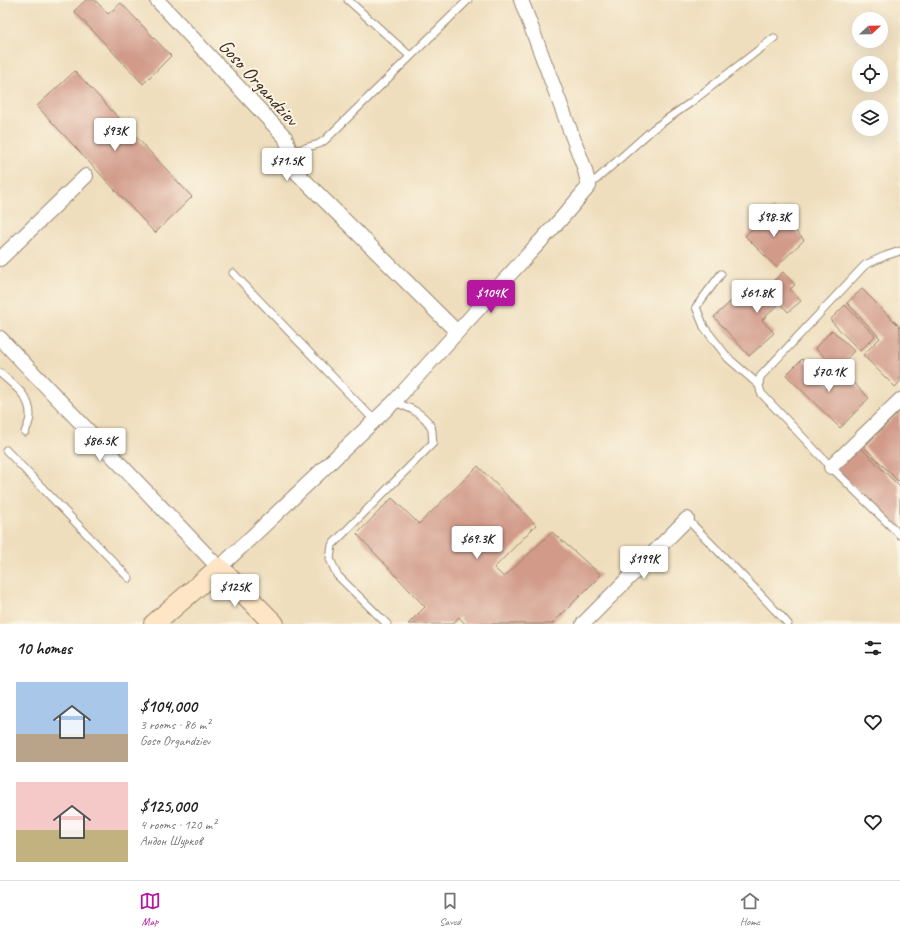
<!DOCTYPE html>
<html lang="en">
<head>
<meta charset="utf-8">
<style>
  body { margin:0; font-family:Caveat,sans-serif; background:#f2f2f2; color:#222; height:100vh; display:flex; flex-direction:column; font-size:15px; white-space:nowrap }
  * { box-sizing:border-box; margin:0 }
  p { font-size:13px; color:#767676 }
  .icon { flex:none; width:22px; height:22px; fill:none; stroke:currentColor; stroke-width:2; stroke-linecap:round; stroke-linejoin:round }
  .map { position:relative; height:624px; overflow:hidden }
  .side { display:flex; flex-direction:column; background:#fff; flex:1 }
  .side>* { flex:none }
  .needle { width:26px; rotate:68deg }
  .fabs { position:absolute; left:852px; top:12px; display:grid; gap:8px }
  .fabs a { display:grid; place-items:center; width:36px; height:36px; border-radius:50%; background:#fff; box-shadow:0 4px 16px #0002; font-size:20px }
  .price { position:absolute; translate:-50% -34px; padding:0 9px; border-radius:4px; background:#fff; color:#222; font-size:13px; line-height:26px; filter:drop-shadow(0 1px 2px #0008) }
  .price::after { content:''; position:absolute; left:50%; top:24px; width:12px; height:9px; margin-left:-6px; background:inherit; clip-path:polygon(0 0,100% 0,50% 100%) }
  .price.on { background:#b5179e; color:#fff }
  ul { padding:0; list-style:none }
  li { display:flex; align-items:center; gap:12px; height:100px; padding:0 16px }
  li span { display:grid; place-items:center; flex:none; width:112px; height:80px; border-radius:0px; color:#555 }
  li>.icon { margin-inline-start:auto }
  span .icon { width:48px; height:48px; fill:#fffc; stroke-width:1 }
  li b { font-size:17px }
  h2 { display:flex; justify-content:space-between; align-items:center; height:48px; padding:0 16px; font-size:17px }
  .tab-bar { display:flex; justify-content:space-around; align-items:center; height:56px; border-top:1px solid #e0e0e0; background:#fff; font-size:11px; color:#767676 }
  .tab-bar a { display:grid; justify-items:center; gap:2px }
  .tab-bar .on { color:#b5179e }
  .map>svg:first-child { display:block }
  .building { fill:#d19a89 }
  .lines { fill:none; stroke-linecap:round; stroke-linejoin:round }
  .lane-casing { stroke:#95846e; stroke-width:9 }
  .street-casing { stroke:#95846e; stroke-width:16 }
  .secondary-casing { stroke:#95846e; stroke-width:22 }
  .lane { stroke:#fff; stroke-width:7 }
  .street { stroke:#fff; stroke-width:14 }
  .secondary { stroke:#fde5c5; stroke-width:20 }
  .labels { text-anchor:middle; stroke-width:4; stroke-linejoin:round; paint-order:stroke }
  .street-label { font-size:20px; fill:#3b2a1e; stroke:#fcf5e5 }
</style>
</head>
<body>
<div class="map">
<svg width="900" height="624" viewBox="0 0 900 624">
  <rect width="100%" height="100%" fill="#fcf5e5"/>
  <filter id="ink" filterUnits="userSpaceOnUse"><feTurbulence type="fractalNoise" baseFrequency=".025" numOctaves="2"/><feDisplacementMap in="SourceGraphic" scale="8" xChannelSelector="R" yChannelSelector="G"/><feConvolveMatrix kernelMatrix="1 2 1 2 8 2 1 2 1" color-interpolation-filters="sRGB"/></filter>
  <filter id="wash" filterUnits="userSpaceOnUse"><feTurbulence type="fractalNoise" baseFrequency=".012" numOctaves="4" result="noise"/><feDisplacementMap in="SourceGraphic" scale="16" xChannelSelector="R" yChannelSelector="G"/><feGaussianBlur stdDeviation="0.9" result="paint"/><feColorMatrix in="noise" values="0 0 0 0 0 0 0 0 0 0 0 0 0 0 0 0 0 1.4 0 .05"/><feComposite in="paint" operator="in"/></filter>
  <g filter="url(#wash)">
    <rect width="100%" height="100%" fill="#efdebd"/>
    <g id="blocks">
      <path class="building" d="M 86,0 L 95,0 L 108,14 L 121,3 L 171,56 L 143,84 L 74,11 Z
        M 75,71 L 192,197 L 155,233 L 37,106 Z
        M 773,208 L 804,240 L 776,267 L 745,236 Z
        M 783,272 L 795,285 L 790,289 L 801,301 L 788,312 L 780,303 L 762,320 L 774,333 L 749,356 L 714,317 L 738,295 L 747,305 Z
        M 862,289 L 900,327 L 900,382 L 895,387 L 863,355 L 880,338 L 847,303 Z
        M 845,305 L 875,336 L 860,351 L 830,320 Z
        M 832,330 L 854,351 L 837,369 L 815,348 Z
        M 802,359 L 830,386 L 843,373 L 869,398 L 840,428 L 786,375 Z
        M 900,411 L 900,479 L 898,481 L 864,447 Z
        M 859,446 L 900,487 L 900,531 L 836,469 Z
        M 478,466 L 536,525 L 494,568 L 504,577 L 552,532 L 601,575 L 552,624 L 465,624 L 459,617 L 453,624 L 408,624 L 425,607 L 357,534 L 392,498 L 419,524 Z"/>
    </g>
  </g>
  <g filter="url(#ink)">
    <use href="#blocks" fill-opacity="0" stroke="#95846e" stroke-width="1"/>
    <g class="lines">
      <defs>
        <path id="lane" d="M 348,0 L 410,56
          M 290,152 L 319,144 L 325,140 L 468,0
          M 589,186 L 653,129 L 690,103 L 774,38
          M 900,251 L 885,256 L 865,265 L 760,377 L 759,385 L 761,393 L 831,467 L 900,535
          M 233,273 L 375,421
          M 721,274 L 696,307 L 704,327 L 728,358 L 759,385
          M 0,373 C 13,385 31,396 30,416 C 30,421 27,427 25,432
          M 6,450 L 129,578
          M 687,519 L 760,594 L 774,609 L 782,617 L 788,624
          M 387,624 L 337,575 L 330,559 L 332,545 L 433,443 C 432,439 433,432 431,427 C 424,413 408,407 394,402"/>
        <path id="street" d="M 157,0 L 285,137 L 289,148 L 295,171 L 457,332
          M 0,259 L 86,176
          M 0,338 L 219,568 L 394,402 L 499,286 L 561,219 L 589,186 L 584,167 L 521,0
          M 831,467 L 900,400
          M 583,624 L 687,519"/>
        <path id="secondary" d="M 154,624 L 219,568 L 274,624"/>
      </defs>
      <use href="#lane" class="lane-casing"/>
      <use href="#street" class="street-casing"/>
      <use href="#secondary" class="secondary-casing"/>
      <use href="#lane" class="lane"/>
      <use href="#street" class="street"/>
      <use href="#secondary" class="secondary"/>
    </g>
  </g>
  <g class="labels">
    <g class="street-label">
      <text transform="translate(259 82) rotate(48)" y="7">Goso Organdziev</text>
    </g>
  </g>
</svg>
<div class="fabs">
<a><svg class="needle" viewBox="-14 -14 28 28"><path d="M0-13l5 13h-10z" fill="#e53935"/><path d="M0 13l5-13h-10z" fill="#767676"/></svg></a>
<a><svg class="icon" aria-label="locate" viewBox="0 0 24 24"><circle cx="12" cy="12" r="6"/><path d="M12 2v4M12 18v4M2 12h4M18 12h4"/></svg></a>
<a><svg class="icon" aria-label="layers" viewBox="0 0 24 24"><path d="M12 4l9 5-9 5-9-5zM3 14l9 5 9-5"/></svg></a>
</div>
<b class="price" style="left:115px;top:152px">$93K</b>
<b class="price" style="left:287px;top:182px">$71.5K</b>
<b class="price" style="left:774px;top:238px">$98.3K</b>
<b class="price on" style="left:491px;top:314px">$104K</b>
<b class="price" style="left:757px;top:314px">$61.8K</b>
<b class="price" style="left:829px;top:393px">$70.1K</b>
<b class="price" style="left:100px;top:462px">$86.5K</b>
<b class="price" style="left:477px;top:560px">$69.3K</b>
<b class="price" style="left:644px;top:580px">$199K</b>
<b class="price" style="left:235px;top:608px">$125K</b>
</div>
<section class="side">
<h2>10 homes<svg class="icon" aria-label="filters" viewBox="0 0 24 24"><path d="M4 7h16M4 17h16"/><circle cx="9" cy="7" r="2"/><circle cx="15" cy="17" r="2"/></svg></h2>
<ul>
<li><span style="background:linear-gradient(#a9c7e8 65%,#b9a48a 0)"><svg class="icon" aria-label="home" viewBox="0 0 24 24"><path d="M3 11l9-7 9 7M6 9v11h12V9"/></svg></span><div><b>$104,000</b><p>3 rooms · 86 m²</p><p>Goso Organdziev</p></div><svg class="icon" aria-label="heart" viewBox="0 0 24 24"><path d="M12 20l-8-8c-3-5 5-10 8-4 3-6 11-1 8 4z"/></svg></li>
<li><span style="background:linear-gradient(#f6c9c9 60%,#c2b280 0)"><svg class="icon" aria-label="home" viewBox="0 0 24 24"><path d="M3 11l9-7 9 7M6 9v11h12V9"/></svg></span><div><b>$125,000</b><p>4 rooms · 120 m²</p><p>Андон Шурков</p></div><svg class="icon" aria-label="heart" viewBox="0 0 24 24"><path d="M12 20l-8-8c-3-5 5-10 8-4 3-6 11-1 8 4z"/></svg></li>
</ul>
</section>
<nav class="tab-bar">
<a class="on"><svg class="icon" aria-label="map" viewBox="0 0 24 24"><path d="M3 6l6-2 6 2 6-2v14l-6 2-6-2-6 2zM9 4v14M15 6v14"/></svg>Map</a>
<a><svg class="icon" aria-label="saved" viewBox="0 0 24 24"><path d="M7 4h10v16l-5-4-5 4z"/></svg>Saved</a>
<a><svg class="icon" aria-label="home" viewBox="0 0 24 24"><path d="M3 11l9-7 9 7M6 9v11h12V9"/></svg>Home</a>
</nav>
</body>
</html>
